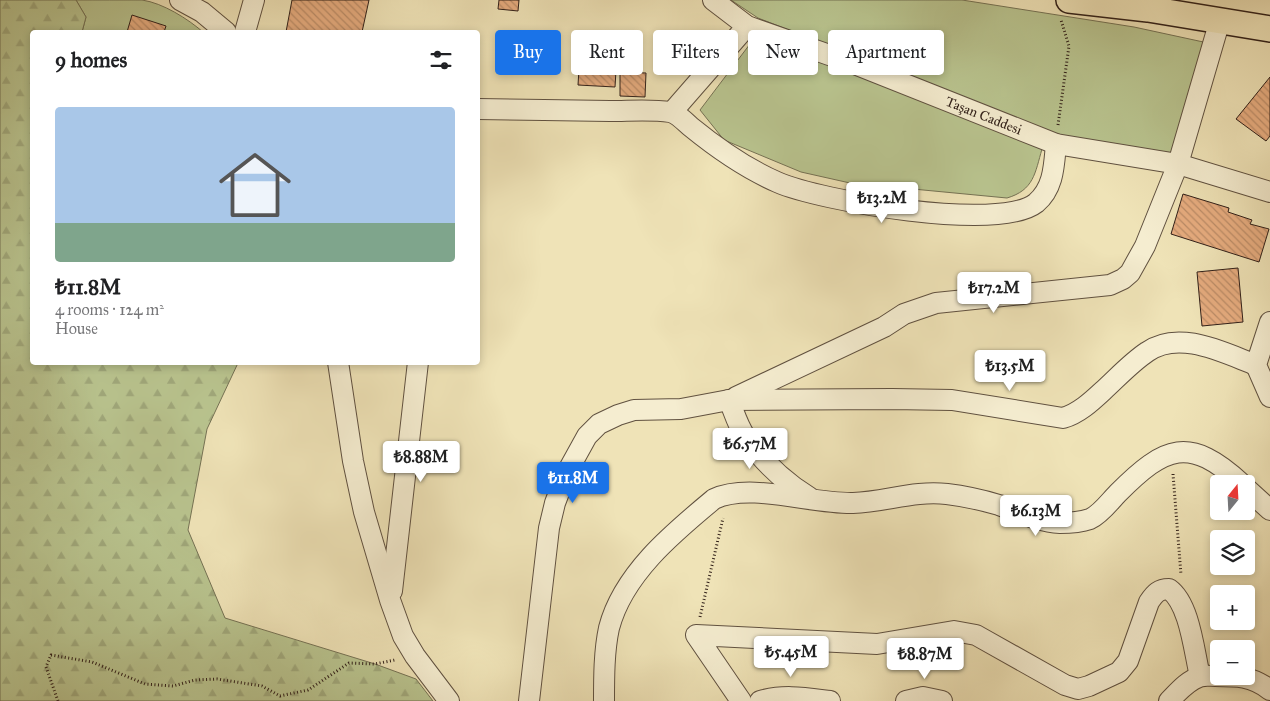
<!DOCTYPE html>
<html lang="en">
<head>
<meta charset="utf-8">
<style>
  body { margin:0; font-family:"IM FELL Great Primer",serif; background:#f2f2f2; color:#202124; height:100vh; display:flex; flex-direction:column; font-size:19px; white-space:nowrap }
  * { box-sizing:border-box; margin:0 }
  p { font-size:16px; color:#757577 }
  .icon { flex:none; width:28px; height:28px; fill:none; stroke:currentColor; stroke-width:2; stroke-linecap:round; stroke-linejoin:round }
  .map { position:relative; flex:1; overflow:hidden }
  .details { position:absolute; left:30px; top:30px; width:450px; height:335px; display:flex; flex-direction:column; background:#fff; border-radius:5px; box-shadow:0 2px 8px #0003 }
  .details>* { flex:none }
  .banner { position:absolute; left:495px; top:30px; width:475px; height:45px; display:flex; gap:10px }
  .needle { width:32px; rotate:18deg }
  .buttons { position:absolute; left:1210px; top:475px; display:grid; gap:10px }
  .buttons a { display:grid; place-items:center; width:45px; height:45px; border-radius:5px; background:#fff; box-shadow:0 2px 8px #0003; font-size:25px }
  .price { position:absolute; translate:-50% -42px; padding:0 11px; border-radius:5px; background:#fff; color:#222; font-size:16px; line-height:32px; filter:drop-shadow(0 1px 2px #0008) }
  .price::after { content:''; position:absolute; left:50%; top:30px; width:15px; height:11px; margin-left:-8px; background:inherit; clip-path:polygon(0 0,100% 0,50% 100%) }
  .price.active { background:#1a73e8; color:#fff }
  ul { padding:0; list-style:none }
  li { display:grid; align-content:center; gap:10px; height:265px; padding:0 25px }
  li+li { border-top:1px solid #e0e0e0 }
  li span { display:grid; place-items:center; height:155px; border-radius:5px; color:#555 }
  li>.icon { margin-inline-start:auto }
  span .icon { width:90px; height:90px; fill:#fffc; stroke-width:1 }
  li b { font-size:21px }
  h2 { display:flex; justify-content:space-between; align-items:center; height:60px; padding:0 25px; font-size:21px }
  .chip { padding:0 18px; border-radius:5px; background:#fff; box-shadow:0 2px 8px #0003; font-size:18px; line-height:45px }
  .chip.active { background:#1a73e8; color:#fff }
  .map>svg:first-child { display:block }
  .green { fill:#b9c48f; stroke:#757254 }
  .forest { fill:url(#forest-firs); stroke:#757254 }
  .building { fill:url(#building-back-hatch); stroke:#312019 }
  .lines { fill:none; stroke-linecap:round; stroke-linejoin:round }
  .minor-casing { stroke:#605140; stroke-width:22 }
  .major-casing { stroke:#312019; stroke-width:28 }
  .path { stroke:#312019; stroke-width:3; stroke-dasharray:1 2.5; stroke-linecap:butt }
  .minor { stroke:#f5edd0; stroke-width:20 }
  .major { stroke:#efe3b7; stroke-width:25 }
  .labels { text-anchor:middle; stroke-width:4; stroke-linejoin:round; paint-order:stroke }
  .street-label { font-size:14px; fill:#312019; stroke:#f5edd0 }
</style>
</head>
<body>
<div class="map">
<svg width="1270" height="701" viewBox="0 0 1270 701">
  <defs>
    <pattern id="forest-firs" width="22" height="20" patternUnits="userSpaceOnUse" patternTransform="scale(1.25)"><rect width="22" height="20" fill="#b9c48f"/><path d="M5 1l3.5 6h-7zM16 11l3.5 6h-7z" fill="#a0a87b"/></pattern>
    <pattern id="building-back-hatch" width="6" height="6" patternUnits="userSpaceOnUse" patternTransform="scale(1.25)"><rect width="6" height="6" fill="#e6ac7f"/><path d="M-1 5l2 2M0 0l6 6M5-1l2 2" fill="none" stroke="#bb8c67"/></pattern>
  </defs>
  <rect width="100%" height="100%" fill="#efe3b7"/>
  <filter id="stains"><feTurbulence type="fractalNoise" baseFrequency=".004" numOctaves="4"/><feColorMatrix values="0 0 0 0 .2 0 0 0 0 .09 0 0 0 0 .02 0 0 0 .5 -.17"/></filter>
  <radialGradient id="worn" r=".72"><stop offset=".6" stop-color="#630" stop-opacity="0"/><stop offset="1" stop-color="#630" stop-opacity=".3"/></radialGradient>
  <path class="green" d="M 76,0 C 98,0 121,0 142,0 C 163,3 188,19 203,32 L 82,32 L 86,17 Z
    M 731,0 L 962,0 L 1134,27 L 1208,43 L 1174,150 L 1165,156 L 1083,145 L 758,18 Z
    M 759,39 L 771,41 L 1042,149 C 1035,173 1034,190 1007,198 L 850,183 L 801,172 L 724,140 L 700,110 L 753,40 Z"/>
  <path class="forest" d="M 0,0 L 76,0 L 86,17 L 82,32 L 32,32 L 32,362 L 238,363 L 207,429 L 188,530 L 225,618 L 375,664 L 416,679 L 433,701 L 0,701 Z"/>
  <path class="building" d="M 292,0 L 369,0 L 362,32 L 286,32 Z
    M 499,0 L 519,0 L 518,11 L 498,9 Z
    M 132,15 L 166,26 L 164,32 L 127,32 Z
    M 580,53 L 617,54 L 615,87 L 578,85 Z
    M 620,72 L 646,73 L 645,97 L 620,96 Z
    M 1270,77 L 1270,136 L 1266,141 L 1236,119 Z
    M 1183,194 L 1229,208 L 1228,212 L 1252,220 L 1250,224 L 1269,229 L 1259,262 L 1171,234 Z
    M 1238,268 L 1243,322 L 1202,326 L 1197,272 Z"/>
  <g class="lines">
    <defs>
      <g id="minor">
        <path d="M 180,0 L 202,12 L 226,32"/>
        <path id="s1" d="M 713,0 L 747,26 L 852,63 L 1056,144 L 1178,164 L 1270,192"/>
        <path d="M 245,32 L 254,0"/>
        <path d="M 478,109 C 522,110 566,110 610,111 C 629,111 651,109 670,112 C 677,113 686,123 691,127 C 718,149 745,168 777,182 C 820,201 999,232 1036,203 C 1054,188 1054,165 1056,144"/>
        <path d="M 672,112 L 747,26"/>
        <path d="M 1270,322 L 1256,365 L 1270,397"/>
        <path d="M 338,362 L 353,461 L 364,512 L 390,600 L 403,636 L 415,656 L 449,701"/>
        <path d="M 736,397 L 884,327 L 904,314 L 936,303 L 1110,285 L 1123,279 L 1130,273 L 1145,246 L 1178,164 L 1220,20"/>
        <path d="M 729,400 C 734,412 738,426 745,436 C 762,461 783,481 809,497"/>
        <path d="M 1246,488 L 1270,510"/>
        <path d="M 392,591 L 418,362"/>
        <path d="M 529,701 L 549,528 L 555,503 L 566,474 L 587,436 L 599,424 L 618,415 L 634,410 L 681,409 L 729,400 L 892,399 L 952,400 L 1063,418 C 1080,413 1093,400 1106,388 C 1119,376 1132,362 1147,352 C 1179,329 1224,353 1256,365"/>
        <path d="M 604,701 C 604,678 604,651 609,628 C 623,574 673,533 714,499 C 750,482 812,504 853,503 C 885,502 915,490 947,494 C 964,496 982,500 999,505 C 1019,512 1038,522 1060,523 C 1070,523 1081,522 1090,519 C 1101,514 1110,501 1118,493 C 1165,446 1189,435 1242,484"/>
        <path d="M 741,701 L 696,635 L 877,644 L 954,631 L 976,635 L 1065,685 L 1078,689 L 1089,686 L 1119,672 L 1128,661 L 1149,602 C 1155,593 1159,589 1169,589 C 1190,604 1194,652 1200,676"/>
        <path d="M 760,701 C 784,694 806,698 830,701"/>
        <path d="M 906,701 L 923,697 L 942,701"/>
        <path d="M 1169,701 C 1178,692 1187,681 1199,677 C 1204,675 1210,676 1215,676 C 1237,676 1252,676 1270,690"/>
      </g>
      <path id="major" d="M 1069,0 L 1148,9 L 1270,29"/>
    </defs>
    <use href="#minor" class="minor-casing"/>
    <use href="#major" class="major-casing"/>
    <path class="path" d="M 1058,125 L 1069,46 L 1061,20
      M 1173,474 L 1181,575
      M 700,617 L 723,518
      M 58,701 L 46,667 L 51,655 L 92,662 L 145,684 L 173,686 L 195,680 L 217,679 L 262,686 L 280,696 L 308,690 L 349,663 L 375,664 L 395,660"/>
    <use href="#minor" class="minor"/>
    <use href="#major" class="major"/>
  </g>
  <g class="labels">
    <g class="street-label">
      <text dy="5" stroke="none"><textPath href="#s1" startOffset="296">Taşan Caddesi</textPath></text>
    </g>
  </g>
  <rect width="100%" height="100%" filter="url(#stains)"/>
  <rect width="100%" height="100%" fill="url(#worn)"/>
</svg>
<div class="buttons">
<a><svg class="needle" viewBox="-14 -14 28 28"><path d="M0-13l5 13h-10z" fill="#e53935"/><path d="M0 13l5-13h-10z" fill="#757577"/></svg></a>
<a><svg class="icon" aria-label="layers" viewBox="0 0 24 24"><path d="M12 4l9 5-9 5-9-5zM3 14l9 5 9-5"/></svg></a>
<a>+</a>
<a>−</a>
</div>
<b class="price" style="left:882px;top:224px">₺13.2M</b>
<b class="price" style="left:994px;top:314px">₺17.2M</b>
<b class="price" style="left:1010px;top:392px">₺13.5M</b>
<b class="price" style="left:750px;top:470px">₺6.57M</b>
<b class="price" style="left:421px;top:483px">₺8.88M</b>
<b class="price active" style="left:573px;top:504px">₺11.8M</b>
<b class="price" style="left:1036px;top:537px">₺6.13M</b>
<b class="price" style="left:791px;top:678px">₺5.45M</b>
<b class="price" style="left:925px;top:680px">₺8.87M</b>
<div class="banner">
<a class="chip active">Buy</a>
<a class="chip">Rent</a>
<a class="chip">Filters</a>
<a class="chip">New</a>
<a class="chip">Apartment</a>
</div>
<section class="details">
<h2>9 homes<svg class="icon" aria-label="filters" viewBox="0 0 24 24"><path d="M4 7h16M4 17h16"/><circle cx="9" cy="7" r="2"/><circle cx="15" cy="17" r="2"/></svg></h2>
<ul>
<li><span style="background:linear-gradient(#a9c7e8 75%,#7fa58c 0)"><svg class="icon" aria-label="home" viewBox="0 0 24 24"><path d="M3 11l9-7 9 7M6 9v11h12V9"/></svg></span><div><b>₺11.8M</b><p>4 rooms · 124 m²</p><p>House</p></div></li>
</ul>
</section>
</div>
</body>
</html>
